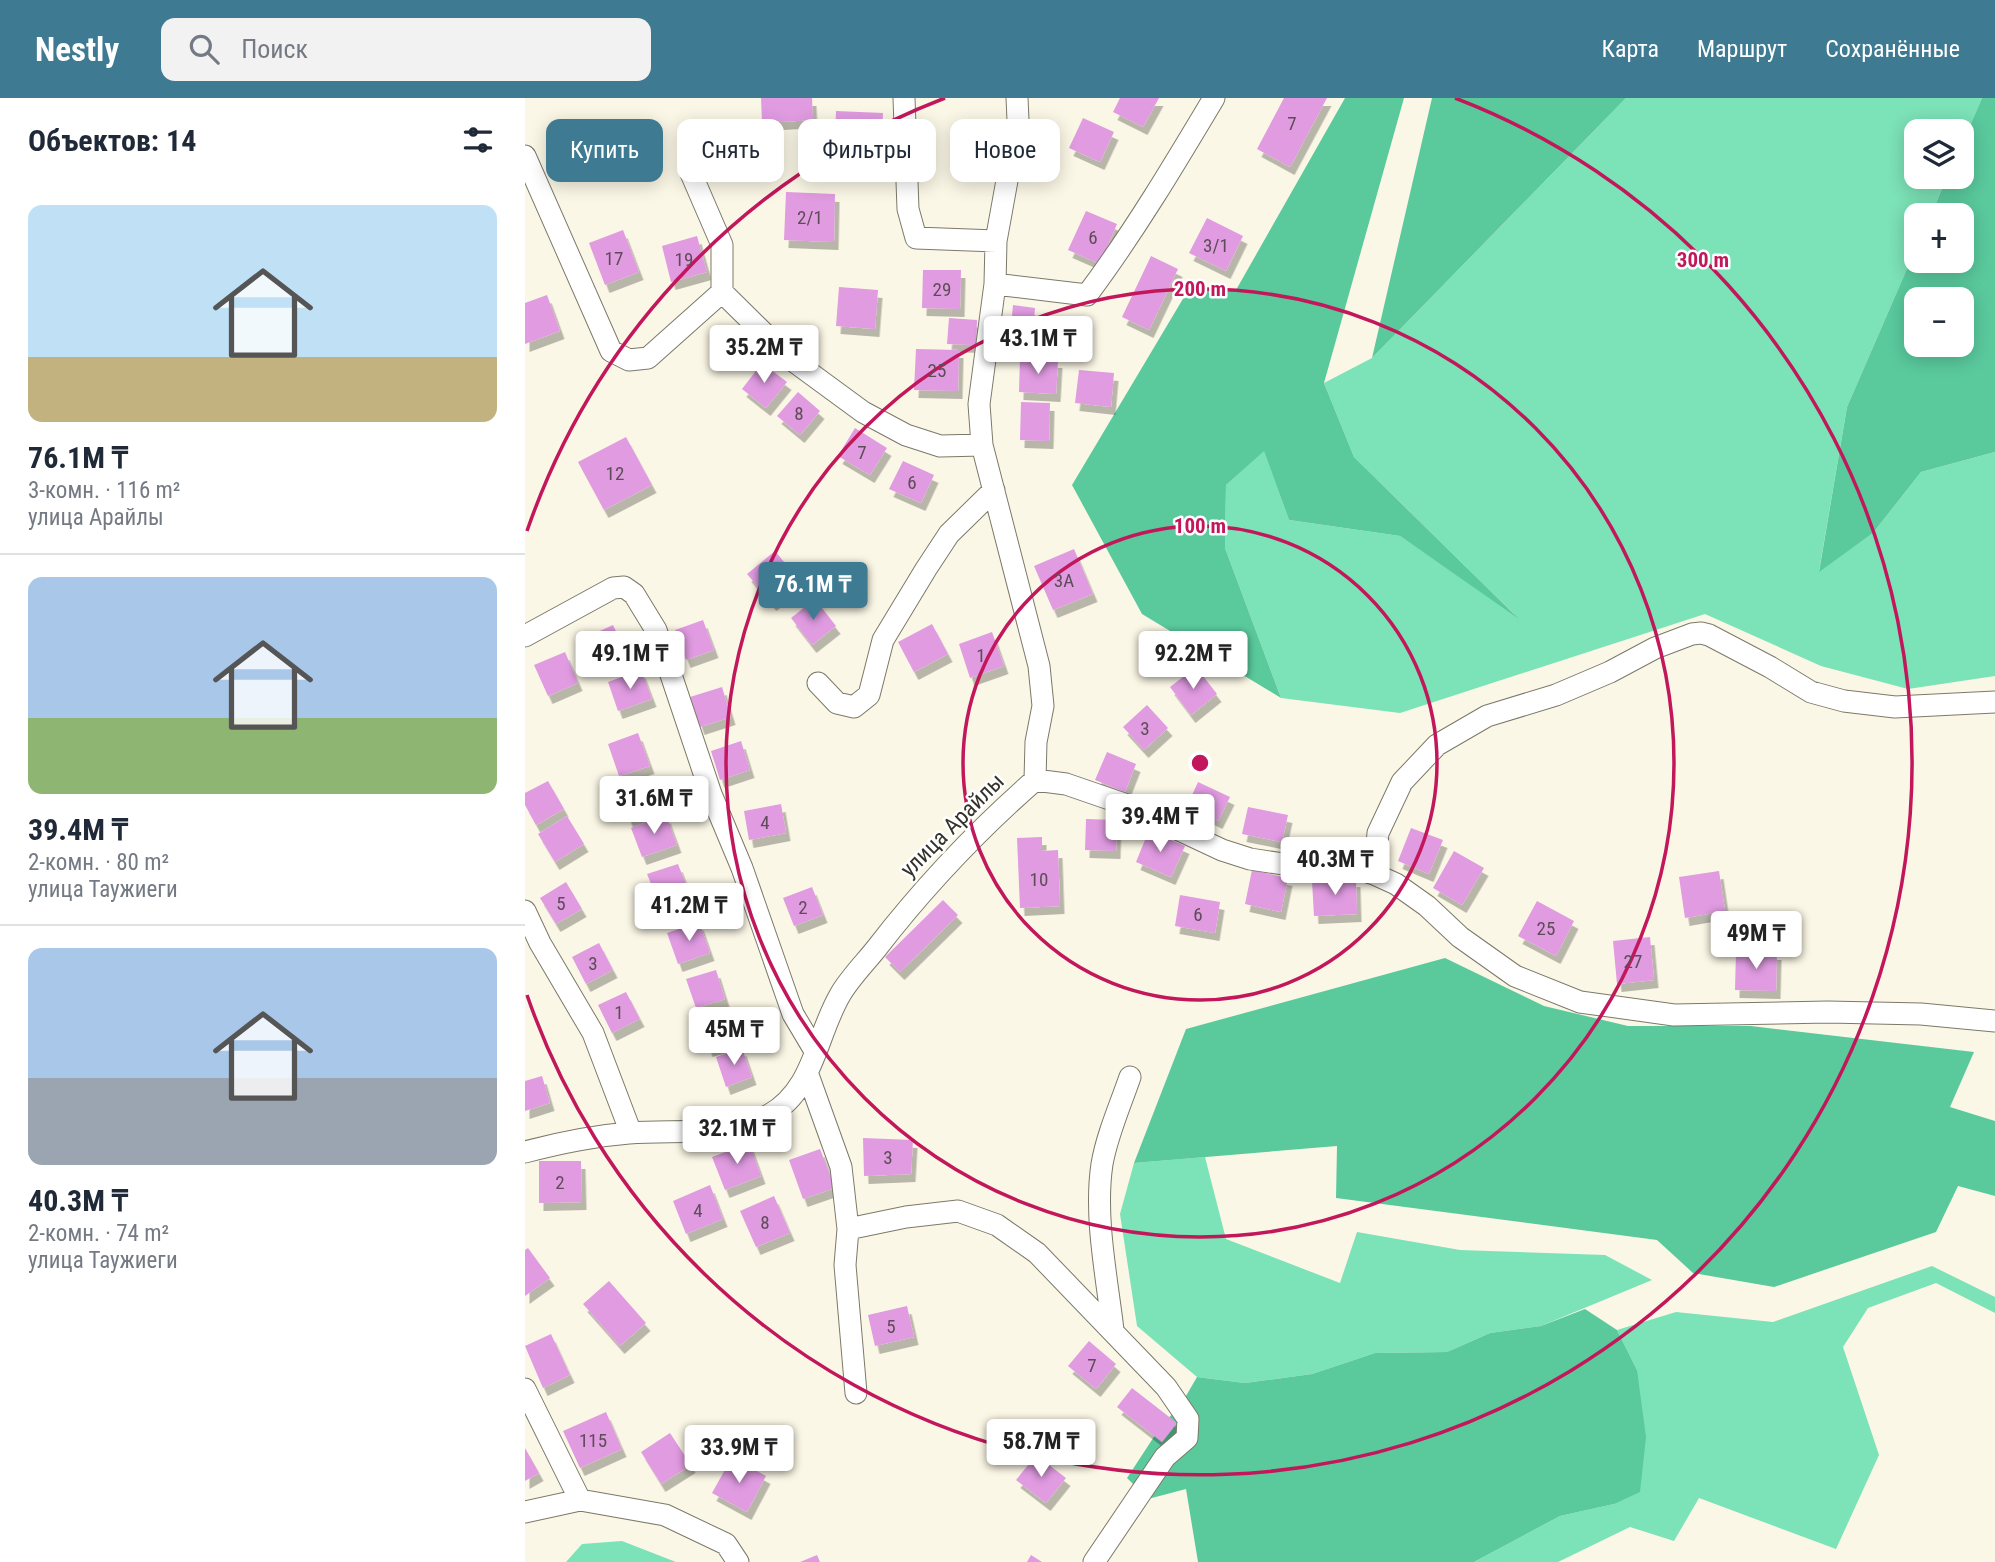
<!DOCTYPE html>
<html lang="ru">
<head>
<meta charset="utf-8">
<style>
  body { margin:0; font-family:"Roboto Condensed",sans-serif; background:#f2f2f3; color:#1f2937; height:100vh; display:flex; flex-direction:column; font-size:26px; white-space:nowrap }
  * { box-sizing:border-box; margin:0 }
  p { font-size:23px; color:#747a83 }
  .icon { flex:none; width:38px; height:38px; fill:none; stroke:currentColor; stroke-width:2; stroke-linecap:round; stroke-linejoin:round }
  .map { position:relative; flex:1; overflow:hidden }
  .details { display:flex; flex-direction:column; background:#fff; width:525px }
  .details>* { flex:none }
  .hud { position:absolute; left:21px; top:21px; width:665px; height:63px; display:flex; gap:14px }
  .tools { position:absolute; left:1379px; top:21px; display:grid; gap:14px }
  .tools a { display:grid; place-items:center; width:70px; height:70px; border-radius:14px; background:#fff; box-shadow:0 4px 18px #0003; font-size:35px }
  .price { position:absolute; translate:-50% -60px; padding:0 16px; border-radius:7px; background:#fff; color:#222; font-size:23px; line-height:46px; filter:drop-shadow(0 2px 4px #0008) }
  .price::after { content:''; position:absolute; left:50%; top:42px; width:21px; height:16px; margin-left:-10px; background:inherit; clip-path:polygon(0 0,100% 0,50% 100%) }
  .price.active { background:#3e7b92; color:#fff }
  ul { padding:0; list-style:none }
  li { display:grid; align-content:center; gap:14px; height:371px; padding:0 28px }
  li+li { border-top:2px solid #e0e1e3 }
  li span { display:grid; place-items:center; height:217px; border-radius:14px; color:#555 }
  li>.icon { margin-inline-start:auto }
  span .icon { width:126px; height:126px; fill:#fffc; stroke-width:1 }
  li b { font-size:30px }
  h2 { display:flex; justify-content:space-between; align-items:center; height:84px; padding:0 28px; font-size:30px }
  .tag { padding:0 24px; border-radius:14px; background:#fff; box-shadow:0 4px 18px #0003; font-size:24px; line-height:63px }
  .tag.active { background:#3e7b92; color:#fff }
  header { display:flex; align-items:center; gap:42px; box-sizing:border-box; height:98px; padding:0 35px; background:#3e7b92; color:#fff }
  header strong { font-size:33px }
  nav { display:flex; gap:38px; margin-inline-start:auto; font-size:24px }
  .search { width:490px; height:63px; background:#f2f2f3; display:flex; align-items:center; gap:18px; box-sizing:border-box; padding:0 24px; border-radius:14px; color:#747a83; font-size:26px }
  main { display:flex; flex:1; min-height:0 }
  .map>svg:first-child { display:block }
  .green { fill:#7ce2b7 }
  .forest { fill:#5aca9d; fill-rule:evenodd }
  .building { fill:#e09be1; filter:url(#shadow) }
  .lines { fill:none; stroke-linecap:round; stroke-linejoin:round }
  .minor-casing { stroke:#7c796a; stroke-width:23 }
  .minor { stroke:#fff; stroke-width:21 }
  .ring { fill:none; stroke:#c2185b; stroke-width:3.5 }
  .labels { text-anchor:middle; stroke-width:5; stroke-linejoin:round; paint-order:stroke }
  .number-label { font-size:19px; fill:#5e4c58 }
  .street-label { font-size:23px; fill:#33322b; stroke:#fff }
  .centre { fill:#c2185b; stroke:#fff; stroke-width:3.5 }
  .ring-label { font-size:21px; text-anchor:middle; font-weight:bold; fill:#c2185b; stroke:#fff; stroke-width:5; stroke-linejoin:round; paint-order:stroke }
</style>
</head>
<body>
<header>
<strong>Nestly</strong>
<div class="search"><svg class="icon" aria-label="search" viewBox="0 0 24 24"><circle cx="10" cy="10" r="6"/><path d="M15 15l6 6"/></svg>Поиск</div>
<nav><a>Карта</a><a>Маршрут</a><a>Сохранённые</a></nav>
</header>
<main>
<section class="details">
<h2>Объектов: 14<svg class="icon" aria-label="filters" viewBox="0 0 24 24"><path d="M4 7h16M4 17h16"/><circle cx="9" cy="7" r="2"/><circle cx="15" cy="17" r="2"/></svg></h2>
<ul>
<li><span style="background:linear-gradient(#bfe0f5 70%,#c2b280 0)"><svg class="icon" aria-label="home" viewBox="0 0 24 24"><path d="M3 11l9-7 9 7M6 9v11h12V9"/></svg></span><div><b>76.1M ₸</b><p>3-комн. · 116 m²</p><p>улица Арайлы</p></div></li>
<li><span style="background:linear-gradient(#a9c7e8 65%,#8fb573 0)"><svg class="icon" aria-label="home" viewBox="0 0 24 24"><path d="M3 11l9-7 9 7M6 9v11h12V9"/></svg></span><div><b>39.4M ₸</b><p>2-комн. · 80 m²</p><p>улица Таужиеги</p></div></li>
<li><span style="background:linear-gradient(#a9c7e8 60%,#9aa5b1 0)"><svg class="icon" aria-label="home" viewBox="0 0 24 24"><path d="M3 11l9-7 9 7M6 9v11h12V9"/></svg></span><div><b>40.3M ₸</b><p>2-комн. · 74 m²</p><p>улица Таужиеги</p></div></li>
</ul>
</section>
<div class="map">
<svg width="1470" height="1464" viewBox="0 0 1470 1464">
  <defs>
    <filter id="shadow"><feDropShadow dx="4.5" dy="8" stdDeviation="0" flood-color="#0004"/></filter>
  </defs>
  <rect width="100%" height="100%" fill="#fbf7e6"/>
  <path class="green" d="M 1101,0 L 1457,0 L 1437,46 L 1437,33 L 1391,33 L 1391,79 L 1422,79 L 1406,117 L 1391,117 L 1391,150 L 1322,309 L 1294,473 L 1348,435 L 1396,374 L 1470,354 L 1470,578 L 1383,591 L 1296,568 L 1180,516 L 875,615 L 756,600 L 700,450 L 701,387 L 739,352 L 764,422 L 875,438 L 990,517 L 829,359 L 799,285 L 847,260 Z
    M 680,1059 L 701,1141 L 815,1185 L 832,1134 L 935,1152 L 1080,1157 L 1127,1182 L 1016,1228 L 965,1235 L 922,1254 L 850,1255 L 787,1276 L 720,1285 L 672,1279 L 612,1228 L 595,1116 L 609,1065 Z
    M 1407,1168 L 1470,1199 L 1470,1215 L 1411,1185 L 1343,1210 L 1318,1249 L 1354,1357 L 1311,1451 L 1174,1400 L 1149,1443 L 1105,1429 L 1033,1464 L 949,1464 L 1035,1418 L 1089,1406 L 1112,1272 L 1092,1232 L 1151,1214 L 1248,1224 Z
    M 97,1443 L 151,1464 L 41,1464 L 57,1446 Z"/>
  <path class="forest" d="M 820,0 L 879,0 L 799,285 L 829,359 L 994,521 L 875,438 L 764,422 L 739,353 L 701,387 L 700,450 L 756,600 L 617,516 L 547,387 L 665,189 L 711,192 Z
    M 907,0 L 1101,0 L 847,260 Z
    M 1457,0 L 1470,0 L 1470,354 L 1396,374 L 1348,435 L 1294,474 L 1322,309 L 1391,150 L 1391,163 L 1437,163 L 1437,117 L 1406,117 L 1422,79 L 1437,79 L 1437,46 ZM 1437,201 L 1437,247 L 1391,247 L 1391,201 Z
    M 920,860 L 1019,908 L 1103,928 L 1226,928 L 1449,954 L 1425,1009 L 1470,1023 L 1470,1098 L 1433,1088 L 1411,1134 L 1249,1189 L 1168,1175 L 1132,1142 L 811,1100 L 812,1048 L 609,1065 L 661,931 Z
    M 1060,1211 L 1092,1232 L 1112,1272 L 1121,1339 L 1115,1394 L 1089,1406 L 1035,1418 L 949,1464 L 673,1464 L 661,1391 L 623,1401 L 602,1380 L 638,1325 L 654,1310 L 672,1279 L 720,1285 L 787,1276 L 850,1255 L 922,1254 L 965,1235 L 1016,1228 Z"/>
  <path class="building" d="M 236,0 L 287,0 L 288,22 L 237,25 Z
    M 595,0 L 634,0 L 618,29 L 588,14 Z
    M 759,0 L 802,0 L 765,69 L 732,51 Z
    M 311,13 L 358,15 L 356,62 L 309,60 Z
    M 558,20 L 589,34 L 575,64 L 544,50 Z
    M 261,94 L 310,96 L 309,144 L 259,142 Z
    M 561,113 L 592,126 L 575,166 L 543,152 Z
    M 682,120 L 718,138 L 701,173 L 664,155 Z
    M 98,132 L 114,174 L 80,187 L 64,145 Z
    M 172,138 L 182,174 L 146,184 L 137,148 Z
    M 626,158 L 653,171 L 624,232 L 597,219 Z
    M 398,172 L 436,172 L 435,211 L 397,210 Z
    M 314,189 L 353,192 L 350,231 L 311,228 Z
    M 22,197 L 35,233 L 0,246 L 0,205 Z
    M 488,207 L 510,210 L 507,251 L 484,249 Z
    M 424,220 L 452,222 L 451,247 L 422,246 Z
    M 391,251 L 434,252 L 433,293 L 389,292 Z
    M 495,260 L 533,262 L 531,296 L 494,294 Z
    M 237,265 L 262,284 L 241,310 L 217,291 Z
    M 554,272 L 589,275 L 586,309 L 550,305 Z
    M 273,294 L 295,313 L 275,337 L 252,318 Z
    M 496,304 L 525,305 L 524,343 L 495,342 Z
    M 330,330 L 362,350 L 345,377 L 313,358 Z
    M 101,339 L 127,387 L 79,412 L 53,364 Z
    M 378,363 L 409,377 L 396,405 L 364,391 Z
    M 549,451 L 568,496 L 528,512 L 509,468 Z
    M 250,453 L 274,482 L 247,505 L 222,476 Z
    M 290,501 L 311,528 L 287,547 L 266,520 Z
    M 178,522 L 189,552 L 161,562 L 150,532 Z
    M 407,526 L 423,556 L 389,574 L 373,544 Z
    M 88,527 L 103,558 L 74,571 L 59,540 Z
    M 467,534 L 479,568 L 445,580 L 434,546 Z
    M 40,554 L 53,585 L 23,598 L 9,567 Z
    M 671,569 L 692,596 L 666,617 L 645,589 Z
    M 116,572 L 127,601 L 93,613 L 83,584 Z
    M 197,589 L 206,619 L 175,629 L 165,599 Z
    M 622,607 L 643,630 L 619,652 L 598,629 Z
    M 113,635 L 125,668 L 94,678 L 83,646 Z
    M 216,643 L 225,672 L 195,682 L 186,653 Z
    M 582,654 L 611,666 L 600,694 L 570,682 Z
    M 23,683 L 39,711 L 11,727 L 0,707 L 0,695 Z
    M 129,683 L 139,711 L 104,723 L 94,695 Z
    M 673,684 L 705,699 L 693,723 L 662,708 Z
    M 256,706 L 261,735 L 224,742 L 219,713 Z
    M 723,709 L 763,717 L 757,744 L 717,736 Z
    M 141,717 L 152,747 L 117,759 L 106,730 Z
    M 42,718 L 59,746 L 30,764 L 13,736 Z
    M 561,721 L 592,722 L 591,753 L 560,752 Z
    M 886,730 L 918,742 L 904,776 L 873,763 Z
    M 624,732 L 660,748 L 646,779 L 611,764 Z
    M 517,739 L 517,753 L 533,752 L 535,808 L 495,810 L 492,740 Z
    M 929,753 L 959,770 L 937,807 L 908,790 Z
    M 153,766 L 165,797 L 135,808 L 122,776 Z
    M 727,772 L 763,780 L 756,814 L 720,806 Z
    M 1194,773 L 1200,813 L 1160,820 L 1154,779 Z
    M 831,781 L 832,816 L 789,818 L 787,783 Z
    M 41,784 L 57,811 L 31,826 L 15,800 Z
    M 287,789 L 298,817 L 269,828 L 258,800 Z
    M 655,797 L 695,804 L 690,835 L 650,828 Z
    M 418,802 L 433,817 L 375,874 L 360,859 Z
    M 1012,803 L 1049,823 L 1031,858 L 993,838 Z
    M 174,824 L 185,855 L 153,866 L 142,835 Z
    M 1125,839 L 1129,882 L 1092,886 L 1088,843 Z
    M 74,845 L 88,872 L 61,886 L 47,859 Z
    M 1211,853 L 1252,854 L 1251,893 L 1210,892 Z
    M 191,872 L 200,901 L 171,910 L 161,881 Z
    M 101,894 L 115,921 L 87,935 L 73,907 Z
    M 207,914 L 215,942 L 183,951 L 175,923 Z
    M 217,950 L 227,979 L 201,989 L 191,959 Z
    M 17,978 L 25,1005 L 0,1013 L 0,983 Z
    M 338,1040 L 388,1042 L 386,1076 L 339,1078 Z
    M 224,1045 L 236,1078 L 200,1092 L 187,1059 Z
    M 295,1051 L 310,1090 L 278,1101 L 264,1062 Z
    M 14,1063 L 56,1063 L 57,1104 L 14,1105 Z
    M 185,1087 L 198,1121 L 161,1136 L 148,1103 Z
    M 249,1098 L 265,1135 L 231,1149 L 215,1113 Z
    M 3,1150 L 25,1180 L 0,1198 L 0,1152 Z
    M 84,1183 L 121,1225 L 95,1248 L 58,1206 Z
    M 382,1208 L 389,1239 L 350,1248 L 343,1217 Z
    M 26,1236 L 45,1277 L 18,1290 L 0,1248 Z
    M 564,1243 L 591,1266 L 571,1291 L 543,1268 Z
    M 607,1290 L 652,1325 L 637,1344 L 592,1309 Z
    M 81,1314 L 97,1351 L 55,1370 L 38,1333 Z
    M 145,1335 L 166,1367 L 136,1386 L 116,1354 Z
    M 0,1350 L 14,1375 L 0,1383 Z
    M 511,1357 L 541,1380 L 521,1405 L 491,1382 Z
    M 207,1359 L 241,1378 L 222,1414 L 187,1395 Z
    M 292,1457 L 295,1464 L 275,1464 Z
    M 506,1457 L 517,1464 L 502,1464 Z"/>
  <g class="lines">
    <defs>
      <path id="minor" d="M 379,0 L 383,111 L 391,140 L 471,143
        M 0,58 L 86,253 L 104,262 L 123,260 L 197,194
        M 165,73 L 197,147 L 197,194 L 263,259 L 338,314 L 381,337 L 415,348 L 457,347
        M 470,186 L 562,197 C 609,134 649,67 689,0
        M 0,538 L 88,490 L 99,489 L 109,496 L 131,532 L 186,696 L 217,770 L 268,916 L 290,953
        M 293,585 L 312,605 L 329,609 L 344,597 L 358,542 L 401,471 L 424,436 L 469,392
        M 510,682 L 541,686 L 599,706 L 697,752 L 725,761 L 765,767 L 813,765 L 849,776 L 871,786 L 902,808 L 935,839 L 990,878 L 1055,904 L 1149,917 L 1303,914 L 1396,916 L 1470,923
        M 849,776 L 853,735 L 877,684 L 912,647 L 962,618 L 1031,597 L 1085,574 L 1130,550 L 1167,536 L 1176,535 L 1184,537 L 1245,569 L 1286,594 L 1319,603 L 1370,609 L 1470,604
        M 0,813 L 15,845 L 68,935 L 106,1035
        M 283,977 L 316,1069 L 323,1131 L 320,1167 L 331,1295
        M 0,1054 C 34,1045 68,1038 104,1035 C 150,1031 202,1040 244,1017 C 289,992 291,938 315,897 C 324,881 339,866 351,851 C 398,790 452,733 510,682 L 511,644 L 518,608 L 514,568 L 457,347 L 454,306 L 470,186 L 471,143 L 493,22 L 492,0
        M 323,1131 L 381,1119 L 433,1113 L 472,1127 L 512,1155 L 641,1289 L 663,1321 L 662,1340 L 640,1359 L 569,1464
        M 588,1232 C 582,1180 569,1119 577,1066 C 582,1037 595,1008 605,979
        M 0,1291 L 55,1402
        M 0,1414 L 55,1402 L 140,1417 L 201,1446 L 213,1464"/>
    </defs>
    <use href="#minor" class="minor-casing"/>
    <use href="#minor" class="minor"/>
  </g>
  <g class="ring">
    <circle cx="675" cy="665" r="237"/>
    <circle cx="675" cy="665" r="474"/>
    <path d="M2 433A712 712 0 0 1 420 0M930 0A712 712 0 1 1 2 897"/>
  </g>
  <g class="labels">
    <g class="number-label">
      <text x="767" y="32">7</text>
      <text x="285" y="126">2/1</text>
      <text x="568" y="146">6</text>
      <text x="691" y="154">3/1</text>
      <text x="89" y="167">17</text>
      <text x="159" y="168">19</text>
      <text x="417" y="198">29</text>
      <text x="412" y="279">25</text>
      <text x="274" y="322">8</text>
      <text x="337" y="361">7</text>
      <text x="90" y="382">12</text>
      <text x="387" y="391">6</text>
      <text x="539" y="489">3А</text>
      <text x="456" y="564">1</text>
      <text x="620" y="637">3</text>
      <text x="240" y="731">4</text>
      <text x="514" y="788">10</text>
      <text x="36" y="812">5</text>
      <text x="278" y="816">2</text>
      <text x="673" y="823">6</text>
      <text x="1021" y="837">25</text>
      <text x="1108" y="870">27</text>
      <text x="68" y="872">3</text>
      <text x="94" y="921">1</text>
      <text x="363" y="1066">3</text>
      <text x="35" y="1091">2</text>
      <text x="173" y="1119">4</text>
      <text x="240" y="1131">8</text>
      <text x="366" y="1235">5</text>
      <text x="567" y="1274">7</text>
      <text x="68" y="1349">115</text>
    </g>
    <g class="street-label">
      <text transform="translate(427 727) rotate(-45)" y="8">улица Арайлы</text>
    </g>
  </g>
  <circle cx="675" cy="665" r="10" class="centre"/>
  <g class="ring-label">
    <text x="1178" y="169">300 m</text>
    <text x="675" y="198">200 m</text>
    <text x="675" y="435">100 m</text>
  </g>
</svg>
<div class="tools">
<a><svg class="icon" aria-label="layers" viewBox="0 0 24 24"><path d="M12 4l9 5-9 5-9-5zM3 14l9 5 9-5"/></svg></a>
<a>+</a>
<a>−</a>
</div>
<b class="price" style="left:513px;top:278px">43.1M ₸</b>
<b class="price" style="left:239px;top:287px">35.2M ₸</b>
<b class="price active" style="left:288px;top:524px">76.1M ₸</b>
<b class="price" style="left:105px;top:593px">49.1M ₸</b>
<b class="price" style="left:668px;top:593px">92.2M ₸</b>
<b class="price" style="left:129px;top:738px">31.6M ₸</b>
<b class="price" style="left:635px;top:756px">39.4M ₸</b>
<b class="price" style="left:810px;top:799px">40.3M ₸</b>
<b class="price" style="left:164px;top:845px">41.2M ₸</b>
<b class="price" style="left:1231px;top:873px">49M ₸</b>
<b class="price" style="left:209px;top:969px">45M ₸</b>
<b class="price" style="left:212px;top:1068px">32.1M ₸</b>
<b class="price" style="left:516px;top:1381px">58.7M ₸</b>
<b class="price" style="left:214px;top:1387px">33.9M ₸</b>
<div class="hud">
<a class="tag active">Купить</a>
<a class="tag">Снять</a>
<a class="tag">Фильтры</a>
<a class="tag">Новое</a>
</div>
</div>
</main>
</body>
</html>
